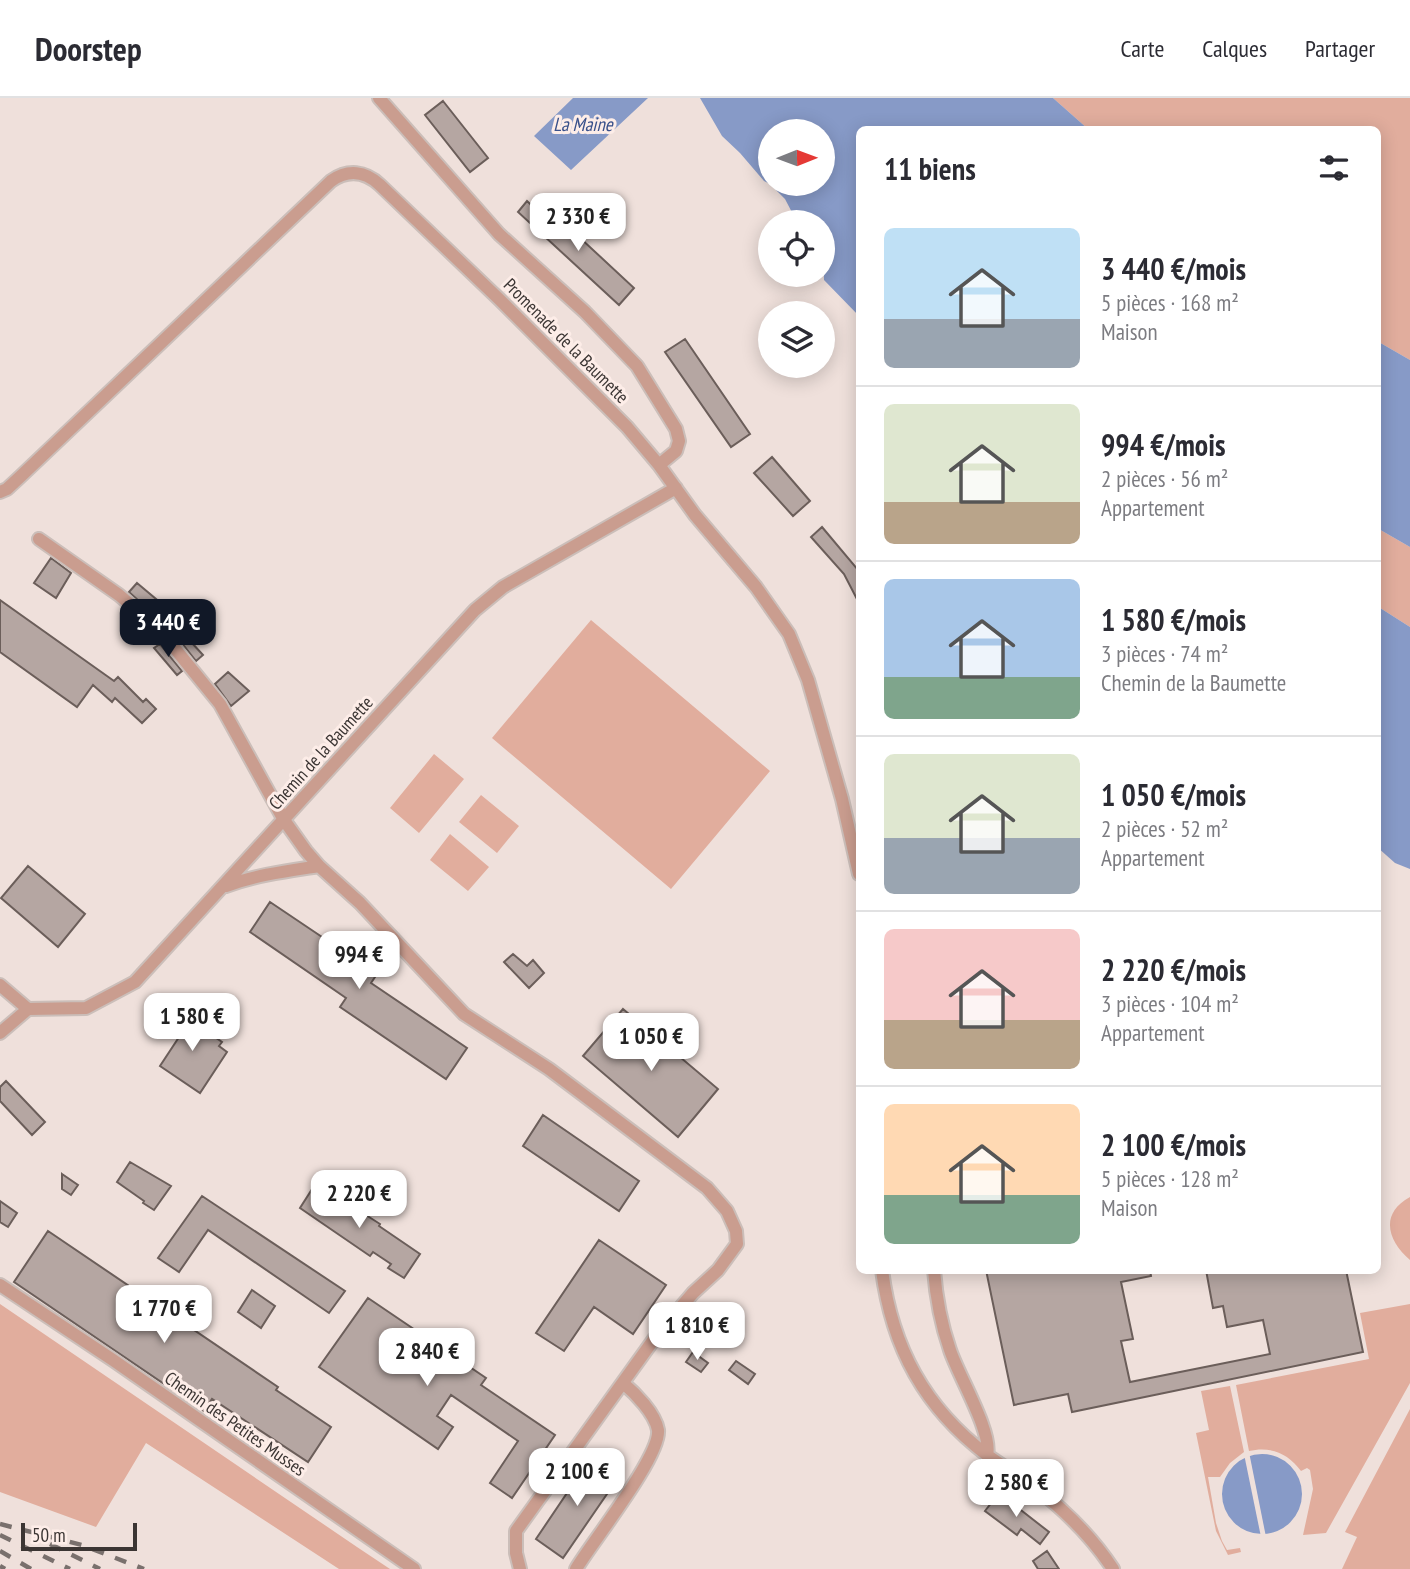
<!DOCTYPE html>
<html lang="fr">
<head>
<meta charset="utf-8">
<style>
  body { margin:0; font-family:"PT Sans Narrow",sans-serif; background:#f2f2f3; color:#2b2b33; height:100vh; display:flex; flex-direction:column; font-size:26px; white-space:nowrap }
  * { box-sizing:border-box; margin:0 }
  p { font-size:23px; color:#7c7c81 }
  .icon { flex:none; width:38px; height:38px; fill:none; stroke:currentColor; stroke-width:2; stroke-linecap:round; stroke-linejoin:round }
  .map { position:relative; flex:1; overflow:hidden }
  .side { position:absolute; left:856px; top:28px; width:525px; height:1148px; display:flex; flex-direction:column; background:#fff; border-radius:10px; box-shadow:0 4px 18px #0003 }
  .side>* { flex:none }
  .needle { width:46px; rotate:89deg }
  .fabs { position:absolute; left:758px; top:21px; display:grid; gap:14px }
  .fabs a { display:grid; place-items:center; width:77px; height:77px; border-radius:50%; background:#fff; box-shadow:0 4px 18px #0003; font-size:35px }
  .scale { position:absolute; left:21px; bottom:18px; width:116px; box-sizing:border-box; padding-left:7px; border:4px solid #3b3533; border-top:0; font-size:19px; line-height:24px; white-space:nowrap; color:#3b3533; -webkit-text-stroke:5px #fdede8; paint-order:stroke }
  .price { position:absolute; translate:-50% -60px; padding:0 16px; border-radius:14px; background:#fff; color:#222; font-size:23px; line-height:46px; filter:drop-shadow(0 2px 4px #0008) }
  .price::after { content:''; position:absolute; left:50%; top:42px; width:21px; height:16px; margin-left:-10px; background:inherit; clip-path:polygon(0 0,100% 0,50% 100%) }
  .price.on { background:#111827; color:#fff }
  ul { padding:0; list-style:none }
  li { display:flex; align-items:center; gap:21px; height:175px; padding:0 28px }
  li+li { border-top:2px solid #e1e1e2 }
  li span { display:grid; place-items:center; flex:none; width:196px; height:140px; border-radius:10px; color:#555 }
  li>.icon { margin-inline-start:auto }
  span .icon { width:84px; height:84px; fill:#fffc; stroke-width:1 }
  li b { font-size:30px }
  h2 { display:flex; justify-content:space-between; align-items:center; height:84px; padding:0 28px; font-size:30px }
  header { display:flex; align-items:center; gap:42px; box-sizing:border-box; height:98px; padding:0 35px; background:#fff; border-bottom:2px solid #e1e1e2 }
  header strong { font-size:33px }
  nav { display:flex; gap:38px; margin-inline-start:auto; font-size:24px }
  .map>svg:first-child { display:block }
  .green { fill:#e1ad9d }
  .water { fill:#879ac7; fill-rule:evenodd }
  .pier { fill:#efe0db }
  .building { fill:#b5a6a2; stroke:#6b5e5a; stroke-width:2 }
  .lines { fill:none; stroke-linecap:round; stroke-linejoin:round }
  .minor-casing { stroke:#cbbeb9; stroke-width:16 }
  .minor { stroke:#ca9d8f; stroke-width:12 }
  .rail { stroke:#79706d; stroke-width:4.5; stroke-dasharray:12 12; stroke-linecap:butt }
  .labels { text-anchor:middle; stroke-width:6; stroke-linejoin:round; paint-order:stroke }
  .street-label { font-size:18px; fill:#3b3533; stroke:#fdede8 }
  .water-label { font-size:19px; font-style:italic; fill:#39508a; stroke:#fdede8 }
</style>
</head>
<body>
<header>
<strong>Doorstep</strong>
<nav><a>Carte</a><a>Calques</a><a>Partager</a></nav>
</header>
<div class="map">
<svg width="1410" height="1471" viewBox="0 0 1410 1471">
  <rect width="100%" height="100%" fill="#efe0db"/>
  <path class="green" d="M 1053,0 L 1410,0 L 1410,262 L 1377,243 L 1377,32 L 1088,31 Z
    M 1377,430 L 1410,449 L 1410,529 L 1377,508 Z
    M 591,522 L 770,673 L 671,791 L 492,640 Z
    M 434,656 L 464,681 L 419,735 L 390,710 Z
    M 481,697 L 519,728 L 497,755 L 459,724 Z
    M 450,736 L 489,769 L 468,793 L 430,762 Z
    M 1410,1099 L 1410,1162 C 1388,1143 1379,1116 1410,1099 Z
    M 0,1206 L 357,1449 L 390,1471 L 339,1471 L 146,1345 L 96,1429 L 0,1394 Z
    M 1410,1206 L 1410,1285 L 1326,1435 L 1303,1437 L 1313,1391 L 1310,1372 L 1307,1370 L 1301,1373 C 1288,1355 1270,1348 1249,1353 L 1236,1287 L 1369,1261 L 1360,1215 Z
    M 1230,1288 L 1244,1354 L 1230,1365 L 1220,1379 L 1208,1379 L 1216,1425 L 1222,1443 L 1227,1452 L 1240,1450 L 1241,1454 L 1228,1457 L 1216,1433 L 1196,1335 L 1209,1332 L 1201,1293 Z
    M 1410,1311 L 1410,1471 L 1342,1471 L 1357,1439 L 1345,1434 Z"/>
  <path class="water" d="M 573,0 L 648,0 L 571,72 L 534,38 Z
    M 700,0 L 1053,0 L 1088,31 L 859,32 L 859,218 L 824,182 L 822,124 L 797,124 L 785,101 L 770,86 L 764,83 L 740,55 L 722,38 ZM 822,33 L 822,86 L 770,86 L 770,33 Z
    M 1377,243 L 1410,262 L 1410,449 L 1377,430 Z
    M 1377,508 L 1410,529 L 1410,771 L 1395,765 L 1377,749 Z
    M1222 1396a40 40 0 1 1 80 0a40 40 0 1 1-80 0Z"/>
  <path class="pier" d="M 1249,1354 L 1266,1439 L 1261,1439 L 1244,1356 Z"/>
  <path class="building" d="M 443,3 L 488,60 L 470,74 L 425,17 Z
    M 527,103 L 543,118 L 550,112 L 634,190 L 619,207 L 518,114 Z
    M 685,241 L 750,336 L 731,349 L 665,254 Z
    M 772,359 L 810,403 L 793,418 L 754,375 Z
    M 822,429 L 859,473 L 859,505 L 844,476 L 811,439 Z
    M 51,460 L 71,475 L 56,500 L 34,485 Z
    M 137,485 L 181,522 L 172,533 L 129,494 Z
    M 0,502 L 114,583 L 118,579 L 143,604 L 146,601 L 156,611 L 142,625 L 115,600 L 112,604 L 93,587 L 77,609 L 0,554 Z
    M 179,531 L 203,557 L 196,563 L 174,535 Z
    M 160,546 L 182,573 L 177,577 L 154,550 Z
    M 228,574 L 249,593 L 231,608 L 215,586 Z
    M 28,768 L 85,816 L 58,849 L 1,800 Z
    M 270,804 L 377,876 L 371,885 L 467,950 L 446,981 L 340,909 L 346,900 L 250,834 Z
    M 513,856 L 527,868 L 533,862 L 544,875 L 529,890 L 504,864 Z
    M 170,908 L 222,944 L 219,948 L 227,954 L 200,995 L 160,968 L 183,933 L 163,919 Z
    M 623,911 L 718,991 L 678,1039 L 583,958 Z
    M 6,983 L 45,1024 L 32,1037 L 0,1003 L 0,989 Z
    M 543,1017 L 639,1083 L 619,1113 L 523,1048 Z
    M 130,1064 L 171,1088 L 154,1112 L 143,1105 L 144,1103 L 117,1084 Z
    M 62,1076 L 78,1087 L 71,1097 L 62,1091 Z
    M 316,1085 L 380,1126 L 379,1128 L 420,1156 L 404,1180 L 388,1170 L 391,1166 L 373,1154 L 370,1158 L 300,1110 Z
    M 202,1098 L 345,1193 L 329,1215 L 208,1132 L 179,1174 L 158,1160 Z
    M 0,1103 L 17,1115 L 8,1129 L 0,1124 Z
    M 48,1133 L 278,1289 L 276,1292 L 331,1329 L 308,1364 L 212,1301 L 204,1313 L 14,1184 Z
    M 599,1142 L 666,1187 L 633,1236 L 594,1209 L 564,1253 L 536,1235 Z
    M 986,1172 L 1150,1172 L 1151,1178 L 1121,1184 L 1133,1241 L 1121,1243 L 1130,1284 L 1270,1256 L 1263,1222 L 1227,1229 L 1223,1208 L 1213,1210 L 1206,1172 L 1346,1172 L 1363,1254 L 1072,1314 L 1068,1296 L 1014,1307 Z
    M 252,1192 L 275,1208 L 261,1230 L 238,1214 Z
    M 368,1200 L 486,1280 L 481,1287 L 555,1337 L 512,1400 L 490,1385 L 518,1343 L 451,1297 L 437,1318 L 453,1329 L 438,1351 L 319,1269 Z
    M 693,1254 L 708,1265 L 701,1274 L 686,1264 Z
    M 736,1263 L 755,1276 L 748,1286 L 729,1272 Z
    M 590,1361 L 618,1380 L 563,1460 L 536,1441 Z
    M 999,1395 L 1049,1434 L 1040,1446 L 1021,1431 L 1017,1437 L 985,1413 Z
    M 1047,1453 L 1059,1471 L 1038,1471 L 1033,1463 Z"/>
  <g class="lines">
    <defs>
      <path id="minor" d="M 379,0 L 499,136 L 585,214 L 637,268 L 676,331 L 679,343 L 676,353 L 659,367
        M 0,394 L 7,391 L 21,378 L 331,83 C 348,71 365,73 380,87 L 500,202 L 627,329 L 659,367 L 695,417 L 756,489 L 789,536 L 808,582 L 842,701 L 859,776
        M 39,441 L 119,497 L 159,531 L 220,606 L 284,722 L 306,753 L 319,768 L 360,805 L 464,916 L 549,971 L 707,1090 L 727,1113 L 736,1133 L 737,1146 L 718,1172 L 693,1195 L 657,1237 L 516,1433 L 516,1455 L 520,1471
        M 226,788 C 256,777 287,773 319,768
        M 0,887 L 28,911
        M 0,935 L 28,911 L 86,910 L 135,884 L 475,512 L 503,489 L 676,390
        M 882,1172 C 892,1250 925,1310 987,1357 C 1003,1369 1021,1379 1036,1390 C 1067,1414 1092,1439 1113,1471
        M 934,1172 C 936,1199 941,1226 950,1252 C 958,1277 993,1335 987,1357
        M 0,1187 L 113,1262 L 414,1471
        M 576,1471 C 592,1444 661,1358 658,1332 C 655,1315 635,1295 623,1285"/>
    </defs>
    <use href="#minor" class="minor-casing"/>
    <use href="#minor" class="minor"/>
    <path class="rail" d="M 0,1426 L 82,1447 L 144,1471
      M 0,1437 L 70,1471
      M 50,1446 L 100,1471
      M 0,1453 L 31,1471
      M 0,1468 L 5,1471"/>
  </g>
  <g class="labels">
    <g class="street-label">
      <text transform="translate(566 243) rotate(45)" y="6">Promenade de la Baumette</text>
      <text transform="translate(321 655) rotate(-48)" y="6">Chemin de la Baumette</text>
      <text transform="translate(235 1326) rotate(35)" y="6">Chemin des Petites Musses</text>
    </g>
    <g class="water-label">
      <text x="583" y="33">La Maine</text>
    </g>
  </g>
</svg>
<div class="fabs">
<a><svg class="needle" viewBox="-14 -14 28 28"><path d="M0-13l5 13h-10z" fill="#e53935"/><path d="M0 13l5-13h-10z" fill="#7c7c81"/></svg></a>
<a><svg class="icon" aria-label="locate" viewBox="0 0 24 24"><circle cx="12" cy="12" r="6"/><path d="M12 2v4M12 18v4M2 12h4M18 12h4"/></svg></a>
<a><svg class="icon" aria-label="layers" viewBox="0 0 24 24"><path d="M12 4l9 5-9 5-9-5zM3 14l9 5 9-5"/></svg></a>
</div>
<div class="scale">50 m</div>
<b class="price" style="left:578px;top:155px">2 330 €</b>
<b class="price on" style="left:168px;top:561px">3 440 €</b>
<b class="price" style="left:359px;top:893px">994 €</b>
<b class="price" style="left:192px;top:955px">1 580 €</b>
<b class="price" style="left:651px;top:975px">1 050 €</b>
<b class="price" style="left:359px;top:1132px">2 220 €</b>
<b class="price" style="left:164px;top:1247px">1 770 €</b>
<b class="price" style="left:697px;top:1264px">1 810 €</b>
<b class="price" style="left:427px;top:1290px">2 840 €</b>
<b class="price" style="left:577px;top:1410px">2 100 €</b>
<b class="price" style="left:1016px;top:1421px">2 580 €</b>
<section class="side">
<h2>11 biens<svg class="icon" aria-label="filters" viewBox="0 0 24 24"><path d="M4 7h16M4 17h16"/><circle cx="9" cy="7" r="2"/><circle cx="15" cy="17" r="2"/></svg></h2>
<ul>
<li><span style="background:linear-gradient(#bfe0f5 65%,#9aa5b1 0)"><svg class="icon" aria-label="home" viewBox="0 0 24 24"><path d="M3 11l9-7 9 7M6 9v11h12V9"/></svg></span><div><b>3 440 €/mois</b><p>5 pièces · 168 m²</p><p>Maison</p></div></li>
<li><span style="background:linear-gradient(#dfe7d0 70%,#b9a48a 0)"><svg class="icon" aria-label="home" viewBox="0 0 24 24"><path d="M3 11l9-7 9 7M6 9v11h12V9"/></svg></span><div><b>994 €/mois</b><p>2 pièces · 56 m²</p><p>Appartement</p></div></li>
<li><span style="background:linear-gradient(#a9c7e8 70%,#7fa58c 0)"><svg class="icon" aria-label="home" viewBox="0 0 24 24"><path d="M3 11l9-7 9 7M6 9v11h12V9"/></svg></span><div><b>1 580 €/mois</b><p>3 pièces · 74 m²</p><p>Chemin de la Baumette</p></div></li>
<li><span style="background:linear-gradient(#dfe7d0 60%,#9aa5b1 0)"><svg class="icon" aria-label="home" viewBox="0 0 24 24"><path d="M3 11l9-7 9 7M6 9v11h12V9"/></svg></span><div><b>1 050 €/mois</b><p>2 pièces · 52 m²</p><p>Appartement</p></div></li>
<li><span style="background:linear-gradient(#f6c9c9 65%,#b9a48a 0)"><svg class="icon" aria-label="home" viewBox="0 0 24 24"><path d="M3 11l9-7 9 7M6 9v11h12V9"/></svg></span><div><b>2 220 €/mois</b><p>3 pièces · 104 m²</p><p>Appartement</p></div></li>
<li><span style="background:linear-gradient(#ffd9b3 65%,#7fa58c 0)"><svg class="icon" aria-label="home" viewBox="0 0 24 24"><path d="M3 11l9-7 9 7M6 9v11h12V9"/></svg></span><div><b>2 100 €/mois</b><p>5 pièces · 128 m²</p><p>Maison</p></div></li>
</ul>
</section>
</div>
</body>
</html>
